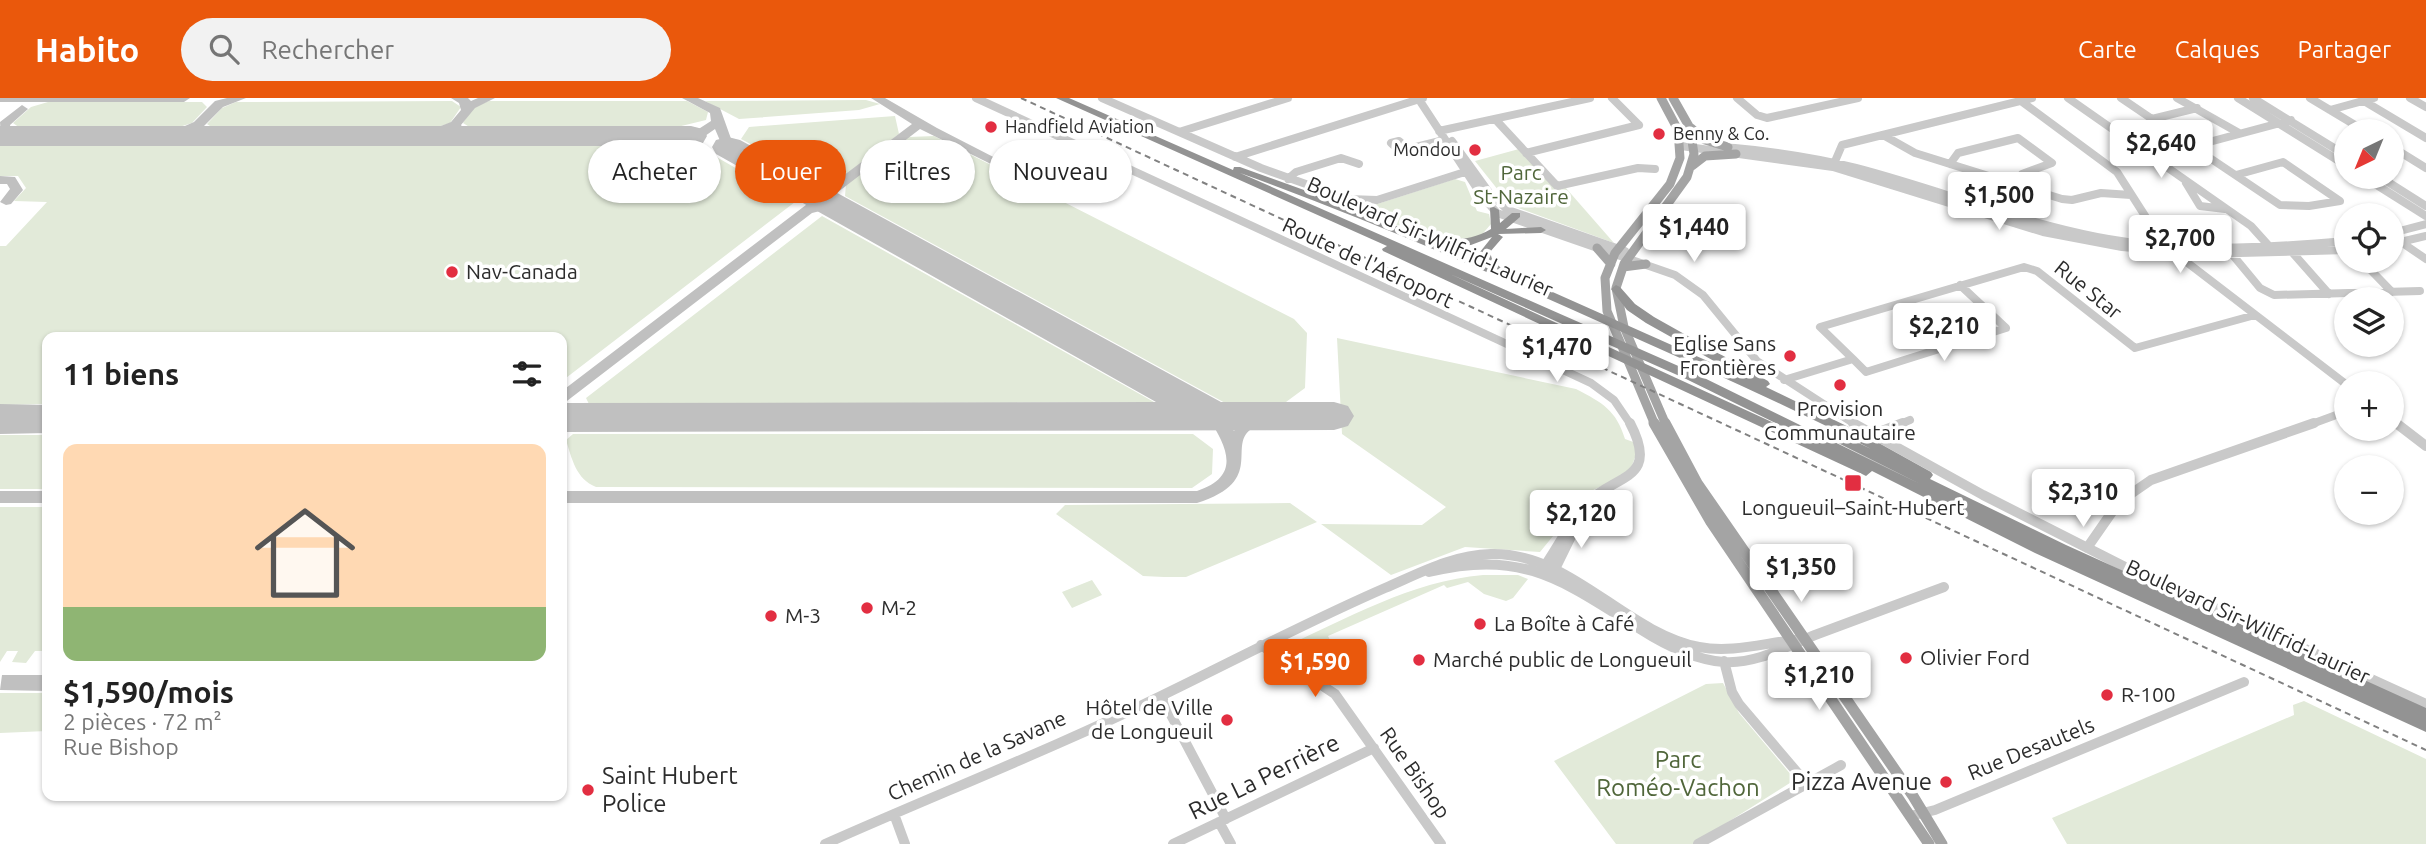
<!DOCTYPE html>
<html lang="fr">
<head>
<meta charset="utf-8">
<style>
  body { margin:0; font-family:Ubuntu,sans-serif; background:#f2f2f2; color:#222; height:100vh; display:flex; flex-direction:column; font-size:26px; white-space:nowrap }
  * { box-sizing:border-box; margin:0 }
  p { font-size:23px; color:#767676 }
  .icon { flex:none; width:38px; height:38px; fill:none; stroke:currentColor; stroke-width:2; stroke-linecap:round; stroke-linejoin:round }
  .map { position:relative; flex:1; overflow:hidden }
  .drawer { position:absolute; left:42px; top:234px; width:525px; height:469px; display:flex; flex-direction:column; background:#fff; border-radius:14px; box-shadow:0 2px 5px #0004 }
  .drawer>* { flex:none }
  .guide { position:absolute; left:588px; top:42px; width:665px; height:63px; display:flex; gap:14px }
  .needle { width:46px; rotate:223deg }
  .controls { position:absolute; left:2334px; top:21px; display:grid; gap:14px }
  .controls a { display:grid; place-items:center; width:70px; height:70px; border-radius:50%; background:#fff; box-shadow:0 2px 5px #0004; font-size:35px }
  .price { position:absolute; translate:-50% -60px; padding:0 16px; border-radius:7px; background:#fff; color:#222; font-size:23px; line-height:46px; filter:drop-shadow(0 2px 4px #0008) }
  .price::after { content:''; position:absolute; left:50%; top:42px; width:21px; height:16px; margin-left:-10px; background:inherit; clip-path:polygon(0 0,100% 0,50% 100%) }
  .price.selected { background:#ea580c; color:#fff }
  ul { padding:0; list-style:none }
  li { display:grid; align-content:center; gap:14px; height:371px; padding:0 21px }
  li span { display:grid; place-items:center; height:217px; border-radius:14px; color:#555 }
  li>.icon { margin-inline-start:auto }
  span .icon { width:126px; height:126px; fill:#fffc; stroke-width:1 }
  li b { font-size:30px }
  h2 { display:flex; justify-content:space-between; align-items:center; height:84px; padding:0 21px; font-size:30px }
  .pill { padding:0 24px; border-radius:32px; background:#fff; box-shadow:0 2px 5px #0004; font-size:24px; line-height:63px }
  .pill.selected { background:#ea580c; color:#fff }
  header { display:flex; align-items:center; gap:42px; box-sizing:border-box; height:98px; padding:0 35px; background:#ea580c; color:#fff }
  header strong { font-size:33px }
  nav { display:flex; gap:38px; margin-inline-start:auto; font-size:24px }
  .search { width:490px; height:63px; background:#f2f2f2; display:flex; align-items:center; gap:18px; box-sizing:border-box; padding:0 24px; border-radius:38px; color:#767676; font-size:26px }
  .map>svg:first-child { display:block }
  .green { fill:#e2ead9 }
  .lines { fill:none; stroke-linecap:round; stroke-linejoin:round }
  .taxiway { fill:#c0c0c0; fill-rule:evenodd }
  .runway { fill:#c0c0c0; fill-rule:evenodd }
  .minor-far1 { stroke:#c9c9c9; stroke-width:8 }
  .minor { stroke:#c9c9c9; stroke-width:10 }
  .major-far1 { stroke:#a4a4a4; stroke-width:9 }
  .major { stroke:#a4a4a4; stroke-width:11 }
  .highway { fill:#939393; fill-rule:evenodd }
  .rail { stroke:#818181; stroke-width:2; stroke-dasharray:6 4.5; stroke-linecap:butt }
  .poi-dot { fill:#e22e41; stroke:#fff; stroke-width:2.5 }
  .labels { text-anchor:middle; stroke-width:7; stroke-linejoin:round; paint-order:stroke }
  .far-poi-label { font-size:18px; fill:#2c2c2c; stroke:#fff; text-anchor:start }
  .park-label { font-size:21px; fill:#50663a; stroke:#fff }
  .street-label { font-size:21px; fill:#2c2c2c; stroke:#fff }
  .poi-label { font-size:21px; fill:#2c2c2c; stroke:#fff; text-anchor:start }
  .near-park-label { font-size:24px; fill:#50663a; stroke:#fff }
  .near-poi-label { font-size:24px; fill:#2c2c2c; stroke:#fff; text-anchor:start }
  .near-street-label { font-size:24px; fill:#2c2c2c; stroke:#fff }
</style>
</head>
<body>
<header>
<strong>Habito</strong>
<div class="search"><svg class="icon" aria-label="search" viewBox="0 0 24 24"><circle cx="10" cy="10" r="6"/><path d="M15 15l6 6"/></svg>Rechercher</div>
<nav><a>Carte</a><a>Calques</a><a>Partager</a></nav>
</header>
<div class="map">
<svg width="2426" height="746" viewBox="0 0 2426 746">
  <rect width="100%" height="100%" fill="#fff"/>
  <path class="green" d="M 866,2 L 880,6 L 859,12 L 739,21 L 705,3 Z
    M 452,3 L 461,9 L 450,25 L 435,30 L 213,30 L 207,26 L 222,10 L 236,4 Z
    M 489,3 L 687,3 L 708,14 L 706,22 L 673,30 L 471,30 L 463,25 L 473,9 Z
    M 48,4 L 202,4 L 207,9 L 192,25 L 176,30 L 20,30 L 13,25 L 31,9 Z
    M 895,18 L 899,36 L 839,82 L 823,85 L 741,41 L 749,29 Z
    M 934,38 L 1294,221 L 1307,235 L 1305,290 L 1286,304 L 1227,306 L 845,98 L 846,86 L 908,39 Z
    M 3,45 L 692,45 L 795,104 L 562,283 L 562,240 L 47,240 L 47,306 L 0,307 L 0,148 L 6,148 L 47,104 L 14,103 L 26,90 L 18,78 L 0,78 L 0,47 Z
    M 1519,51 L 1565,89 L 1614,145 L 1510,107 L 1475,63 Z
    M 1455,81 L 1465,84 L 1477,113 L 1489,116 L 1491,126 L 1479,140 L 1442,144 L 1432,141 L 1305,91 L 1348,104 L 1374,107 Z
    M 822,118 L 1154,304 L 589,306 L 586,300 Z
    M 1337,240 L 1576,291 C 1603,305 1616,312 1625,341 L 1636,345 L 1637,354 L 1631,370 L 1617,381 L 1589,394 L 1540,454 L 1465,449 L 1391,477 L 1321,426 L 1422,427 L 1446,409 L 1342,336 Z
    M 573,336 L 1193,336 L 1213,351 L 1212,376 L 1192,390 L 596,389 C 576,381 572,361 566,342 Z
    M 0,337 L 47,337 L 47,391 L 0,391 Z
    M 1290,405 L 1317,424 L 1186,479 L 1164,479 L 1143,478 L 1056,416 L 1065,407 Z
    M 0,409 L 47,409 L 47,553 L 35,553 L 26,565 L 12,564 L 18,553 L 7,553 L 0,564 Z
    M 1483,477 L 1518,477 L 1528,481 L 1513,500 L 1506,503 L 1484,496 L 1468,484 L 1447,490 L 1444,487 L 1328,538 L 1331,544 L 1326,552 L 1330,564 C 1309,577 1298,567 1279,555 L 1282,550 C 1346,521 1412,483 1483,477 Z
    M 1092,482 L 1102,497 L 1072,510 L 1062,494 Z
    M 1723,585 L 1739,615 L 1792,678 L 1793,683 L 1693,746 L 1616,746 L 1554,663 L 1706,586 Z
    M 0,595 L 47,595 L 47,633 L 0,635 Z
    M 2304,603 L 2426,661 L 2426,746 L 2067,746 L 2052,720 L 2294,617 L 2293,607 Z"/>
  <g class="lines">
    <path class="taxiway" d="M 0,0 L 190,0 L 184,4 L 0,4 Z
      M 227,0 L 246,0 L 223,9 L 204,28 L 206,33 L 216,35 L 216,41 L 196,38 L 193,33 L 168,42 L 162,38 L 194,24 L 215,3 Z
      M 451,0 L 468,0 L 471,3 L 478,0 L 495,0 L 475,10 L 461,27 L 464,32 L 475,35 L 475,41 L 456,38 L 452,32 L 431,41 L 423,41 L 423,35 L 451,24 L 461,12 L 459,5 Z
      M 682,0 L 698,0 L 720,10 L 734,49 L 732,52 L 724,52 L 715,31 L 705,38 L 697,38 L 697,32 L 711,23 L 710,15 Z
      M 871,0 L 885,0 L 937,30 L 1007,66 L 1005,69 L 997,69 L 920,31 L 825,104 L 843,108 L 843,114 L 824,112 L 812,115 L 563,306 L 574,313 L 586,316 L 589,320 L 586,324 L 581,325 L 564,322 L 562,293 L 819,97 L 803,97 L 803,91 L 831,87 L 912,26 Z
      M 22,7 L 28,11 L 10,27 L 11,33 L 22,35 L 22,41 L 1,38 L 0,24 Z
      M 0,78 L 15,79 L 23,92 L 11,106 L 6,107 L 0,104 L 10,91 L 7,86 L 0,86 Z
      M 1186,298 L 1191,299 L 1198,308 L 1191,319 L 1162,324 L 1157,323 L 1154,319 L 1157,315 L 1181,310 L 1178,303 Z
      M 1216,314 L 1221,315 L 1234,333 C 1242,320 1254,318 1268,314 L 1276,319 L 1273,323 C 1267,325 1258,327 1253,330 C 1225,346 1268,383 1197,405 L 562,405 L 562,393 L 1197,393 C 1242,378 1227,349 1208,319 Z
      M 0,393 L 47,393 L 47,405 L 0,405 Z
      M 47,577 L 47,593 L 0,592 L 2,577 Z"/>
    <path class="runway" d="M 0,28 L 691,28 L 703,31 L 707,38 L 703,45 L 691,48 L 0,48 Z
      M 728,39 L 740,42 L 1221,304 L 1334,304 L 1348,308 L 1354,318 L 1348,328 L 1334,332 L 562,334 L 562,305 L 1156,304 L 716,56 L 712,49 L 716,42 Z
      M 0,306 L 47,307 L 47,335 L 0,336 Z"/>
    <path class="minor-far1" d="M 976,0 L 1591,285 L 1614,302 L 1631,327
      M 1102,0 L 1261,70 L 1348,101 L 1377,102 L 1468,73
      M 1418,0 L 1482,98 L 1497,115 L 1675,177 L 1703,197 L 1757,263 L 1856,327
      M 1612,0 L 1639,27
      M 1737,0 L 1757,17 L 1767,20 L 1858,0
      M 2068,0 L 2251,128 L 2269,148
      M 2121,0 L 2152,21 L 2197,10
      M 2177,0 L 2239,35
      M 2238,0 L 2347,68
      M 2253,0 L 2347,58
      M 2310,0 L 2365,33
      M 2410,0 L 2426,9
      M 2021,3 L 2117,74 L 2163,146 L 2347,287
      M 2364,3 L 2426,40
      M 2330,12 L 2374,0
      M 1495,21 L 1557,88 L 1638,70 L 1655,71
      M 1439,33 L 1590,0
      M 1179,34 L 1288,0
      M 1883,37 L 1915,55 L 2062,101 L 2072,102 L 2101,95 L 2131,97
      M 1399,43 L 1408,51 L 1401,54 L 1391,45 Z
      M 1452,43 L 1491,97 L 1508,112 L 1625,153
      M 1681,48 L 1833,69 L 2043,134 L 2122,149 L 2202,156 L 2347,152
      M 2192,48 L 2280,107 L 2309,108 L 2340,103 L 2283,64 L 2236,77
      M 1725,49 C 1770,53 1813,59 1856,70 C 1937,91 2015,123 2097,139 C 2179,155 2264,150 2347,143
      M 2392,49 L 2426,70
      M 1408,51 L 1444,42
      M 1526,55 L 1639,27
      M 1235,59 L 1423,0
      M 2153,59 L 2291,22
      M 1950,66 L 1958,55 L 2018,40 L 2052,65 L 2022,76 L 2017,87
      M 1833,68 L 1842,47 L 2032,0
      M 2364,79 L 2426,118
      M 2380,79 L 2426,108
      M 1288,81 L 1296,74 L 1341,60 L 1359,66
      M 2186,85 L 2200,108 L 2225,111
      M 2392,135 L 2426,126
      M 2401,144 L 2426,161
      M 2392,146 L 2426,138
      M 2292,154 L 2329,196
      M 2231,155 L 2260,190 L 2274,197 L 2420,193
      M 2362,163 L 2392,194
      M 1853,261 L 1820,229 L 2024,169 L 2037,173 L 2135,250 L 2255,217
      M 1784,282 L 1853,261 L 1866,274 L 2006,230 L 1960,187
      M 2392,322 L 2398,327
      M 1898,327 L 1910,322
      M 2309,327 L 2347,313"/>
    <path class="minor" d="M 1853,325 L 1983,397 L 2127,470 L 2426,606
      M 2396,325 L 2426,348
      M 1874,336 L 1903,325
      M 2087,450 L 2119,404 L 2151,382 L 2314,325
      M 1429,474 C 1524,451 1563,483 1640,531 C 1665,547 1694,562 1724,564 C 1757,566 1785,549 1815,537 C 1858,521 1901,505 1944,489
      M 1540,475 C 1556,453 1568,427 1586,406 C 1613,376 1661,384 1630,325
      M 1553,475 L 1581,418
      M 1261,547 L 1335,596 L 1441,746
      M 1724,563 L 1732,594 L 1739,606 L 1807,686
      M 1161,598 L 1226,721
      M 894,716 L 905,746
      M 1910,718 L 1935,712 L 2244,584
      M 1219,724 L 1231,746
      M 825,746 C 937,696 1053,651 1163,597 C 1237,561 1309,523 1385,490 C 1420,475 1452,457 1491,456 C 1571,454 1624,534 1699,549 C 1734,556 1770,543 1805,541
      M 1173,746 L 1374,650
      M 1698,746 L 1841,667"/>
    <path class="major-far1" d="M 1691,30 L 1705,42 L 1728,49
      M 1692,68 L 1705,58 L 1736,56
      M 1597,150 L 1611,166
      M 1623,169 L 1646,166
      M 1655,327 L 1607,213 L 1605,180 L 1615,155 L 1670,86 L 1680,60 L 1678,32 L 1661,0
      M 1666,327 L 1624,229 L 1616,190 L 1624,166 L 1687,79 L 1694,56 L 1690,30 L 1673,0"/>
    <path class="major" d="M 1654,325 L 1711,424 L 1929,746
      M 1665,325 L 1697,385 L 1913,698 L 1942,746"/>
    <path class="highway" d="M 1056,0 L 1069,0 L 1233,72 L 1234,69 L 1240,69 L 1340,105 L 1434,143 L 1438,141 C 1457,143 1474,141 1491,131 L 1490,110 L 1494,109 L 1499,112 L 1500,125 L 1512,115 L 1520,115 L 1520,119 L 1506,131 L 1541,129 L 1546,132 L 1541,135 L 1498,136 L 1503,139 L 1490,154 L 1492,161 L 1503,172 L 1739,277 L 1646,225 L 1627,212 L 1611,191 L 1616,187 L 1620,189 L 1635,206 L 1654,219 L 1768,283 L 1770,286 L 1766,289 L 1859,334 L 1931,374 L 1933,377 L 1930,381 L 2066,447 L 2426,610 L 2426,634 L 2035,455 L 1872,373 L 1866,378 L 1862,376 L 1383,153 L 1382,151 L 1387,148 ZM 1240,75 C 1370,122 1496,177 1622,234 C 1706,272 1790,308 1871,351 L 1830,331 L 1822,331 L 1820,334 L 1822,337 L 1918,385 L 1692,274 ZM 1492,139 L 1480,154 L 1483,164 L 1446,148 L 1471,147 ZM 1450,176 L 1684,280 L 1796,335 Z"/>
    <path class="rail" d="M 1021,0 L 2426,652"/>
  </g>
  <g class="poi-dot">
    <circle cx="991" cy="29" r="7"/>
    <circle cx="1659" cy="36" r="7"/>
    <circle cx="1475" cy="52" r="7"/>
    <circle cx="452" cy="174" r="7"/>
    <circle cx="1790" cy="258" r="7"/>
    <circle cx="1840" cy="287" r="7"/>
    <rect x="1844" y="376" width="18" height="18" rx="3.5"/>
    <circle cx="867" cy="510" r="7"/>
    <circle cx="771" cy="518" r="7"/>
    <circle cx="1480" cy="526" r="7"/>
    <circle cx="1906" cy="560" r="7"/>
    <circle cx="1419" cy="562" r="7"/>
    <circle cx="2107" cy="597" r="7"/>
    <circle cx="1227" cy="622" r="7"/>
    <circle cx="1946" cy="684" r="7"/>
    <circle cx="588" cy="692" r="7"/>
  </g>
  <g class="labels">
    <g class="far-poi-label">
      <text x="1005" y="35">Handfield Aviation</text>
      <text x="1673" y="42">Benny &amp; Co.</text>
      <text x="1461" y="58" text-anchor="end">Mondou</text>
    </g>
    <g class="park-label">
      <text x="1521" y="82">Parc<tspan x="1521" dy="24">St-Nazaire</tspan></text>
    </g>
    <g class="street-label">
      <text transform="translate(1430 139) rotate(24)" y="7">Boulevard Sir-Wilfrid-Laurier</text>
      <text transform="translate(1368 165) rotate(25)" y="7">Route de l'Aéroport</text>
      <text transform="translate(2088 192) rotate(39)" y="7">Rue Star</text>
      <text transform="translate(2248 524) rotate(25)" y="7">Boulevard Sir-Wilfrid-Laurier</text>
      <text transform="translate(2031 651) rotate(-22)" y="7">Rue Desautels</text>
      <text transform="translate(977 658) rotate(-24)" y="7">Chemin de la Savane</text>
      <text transform="translate(1415 675) rotate(55)" y="7">Rue Bishop</text>
    </g>
    <g class="poi-label">
      <text x="466" y="181">Nav-Canada</text>
      <text x="1776" y="253" text-anchor="end">Eglise Sans<tspan x="1776" dy="24">Frontières</tspan></text>
      <text x="1840" y="318" text-anchor="middle">Provision<tspan x="1840" dy="24">Communautaire</tspan></text>
      <text x="1853" y="417" text-anchor="middle">Longueuil–Saint-Hubert</text>
      <text x="881" y="517">M-2</text>
      <text x="785" y="525">M-3</text>
      <text x="1494" y="533">La Boîte à Café</text>
      <text x="1920" y="567">Olivier Ford</text>
      <text x="1433" y="569">Marché public de Longueuil</text>
      <text x="2121" y="604">R-100</text>
      <text x="1213" y="617" text-anchor="end">Hôtel de Ville<tspan x="1213" dy="24">de Longueuil</tspan></text>
    </g>
    <g class="near-park-label">
      <text x="1678" y="670">Parc<tspan x="1678" dy="28">Roméo-Vachon</tspan></text>
    </g>
    <g class="near-poi-label">
      <text x="602" y="686">Saint Hubert<tspan x="602" dy="28">Police</tspan></text>
      <text x="1932" y="692" text-anchor="end">Pizza Avenue</text>
    </g>
    <g class="near-street-label">
      <text transform="translate(1264 679) rotate(-26)" y="8">Rue La Perrière</text>
    </g>
  </g>
</svg>
<div class="controls">
<a><svg class="needle" viewBox="-14 -14 28 28"><path d="M0-13l5 13h-10z" fill="#e53935"/><path d="M0 13l5-13h-10z" fill="#767676"/></svg></a>
<a><svg class="icon" aria-label="locate" viewBox="0 0 24 24"><circle cx="12" cy="12" r="6"/><path d="M12 2v4M12 18v4M2 12h4M18 12h4"/></svg></a>
<a><svg class="icon" aria-label="layers" viewBox="0 0 24 24"><path d="M12 4l9 5-9 5-9-5zM3 14l9 5 9-5"/></svg></a>
<a>+</a>
<a>−</a>
</div>
<b class="price" style="left:2161px;top:82px">$2,640</b>
<b class="price" style="left:1999px;top:134px">$1,500</b>
<b class="price" style="left:1694px;top:166px">$1,440</b>
<b class="price" style="left:2180px;top:177px">$2,700</b>
<b class="price" style="left:1944px;top:265px">$2,210</b>
<b class="price" style="left:1557px;top:286px">$1,470</b>
<b class="price" style="left:2083px;top:431px">$2,310</b>
<b class="price" style="left:1581px;top:452px">$2,120</b>
<b class="price" style="left:1801px;top:506px">$1,350</b>
<b class="price selected" style="left:1315px;top:601px">$1,590</b>
<b class="price" style="left:1819px;top:614px">$1,210</b>
<div class="guide">
<a class="pill">Acheter</a>
<a class="pill selected">Louer</a>
<a class="pill">Filtres</a>
<a class="pill">Nouveau</a>
</div>
<section class="drawer">
<h2>11 biens<svg class="icon" aria-label="filters" viewBox="0 0 24 24"><path d="M4 7h16M4 17h16"/><circle cx="9" cy="7" r="2"/><circle cx="15" cy="17" r="2"/></svg></h2>
<ul>
<li><span style="background:linear-gradient(#ffd9b3 75%,#8fb573 0)"><svg class="icon" aria-label="home" viewBox="0 0 24 24"><path d="M3 11l9-7 9 7M6 9v11h12V9"/></svg></span><div><b>$1,590/mois</b><p>2 pièces · 72 m²</p><p>Rue Bishop</p></div></li>
</ul>
</section>
</div>
</body>
</html>
